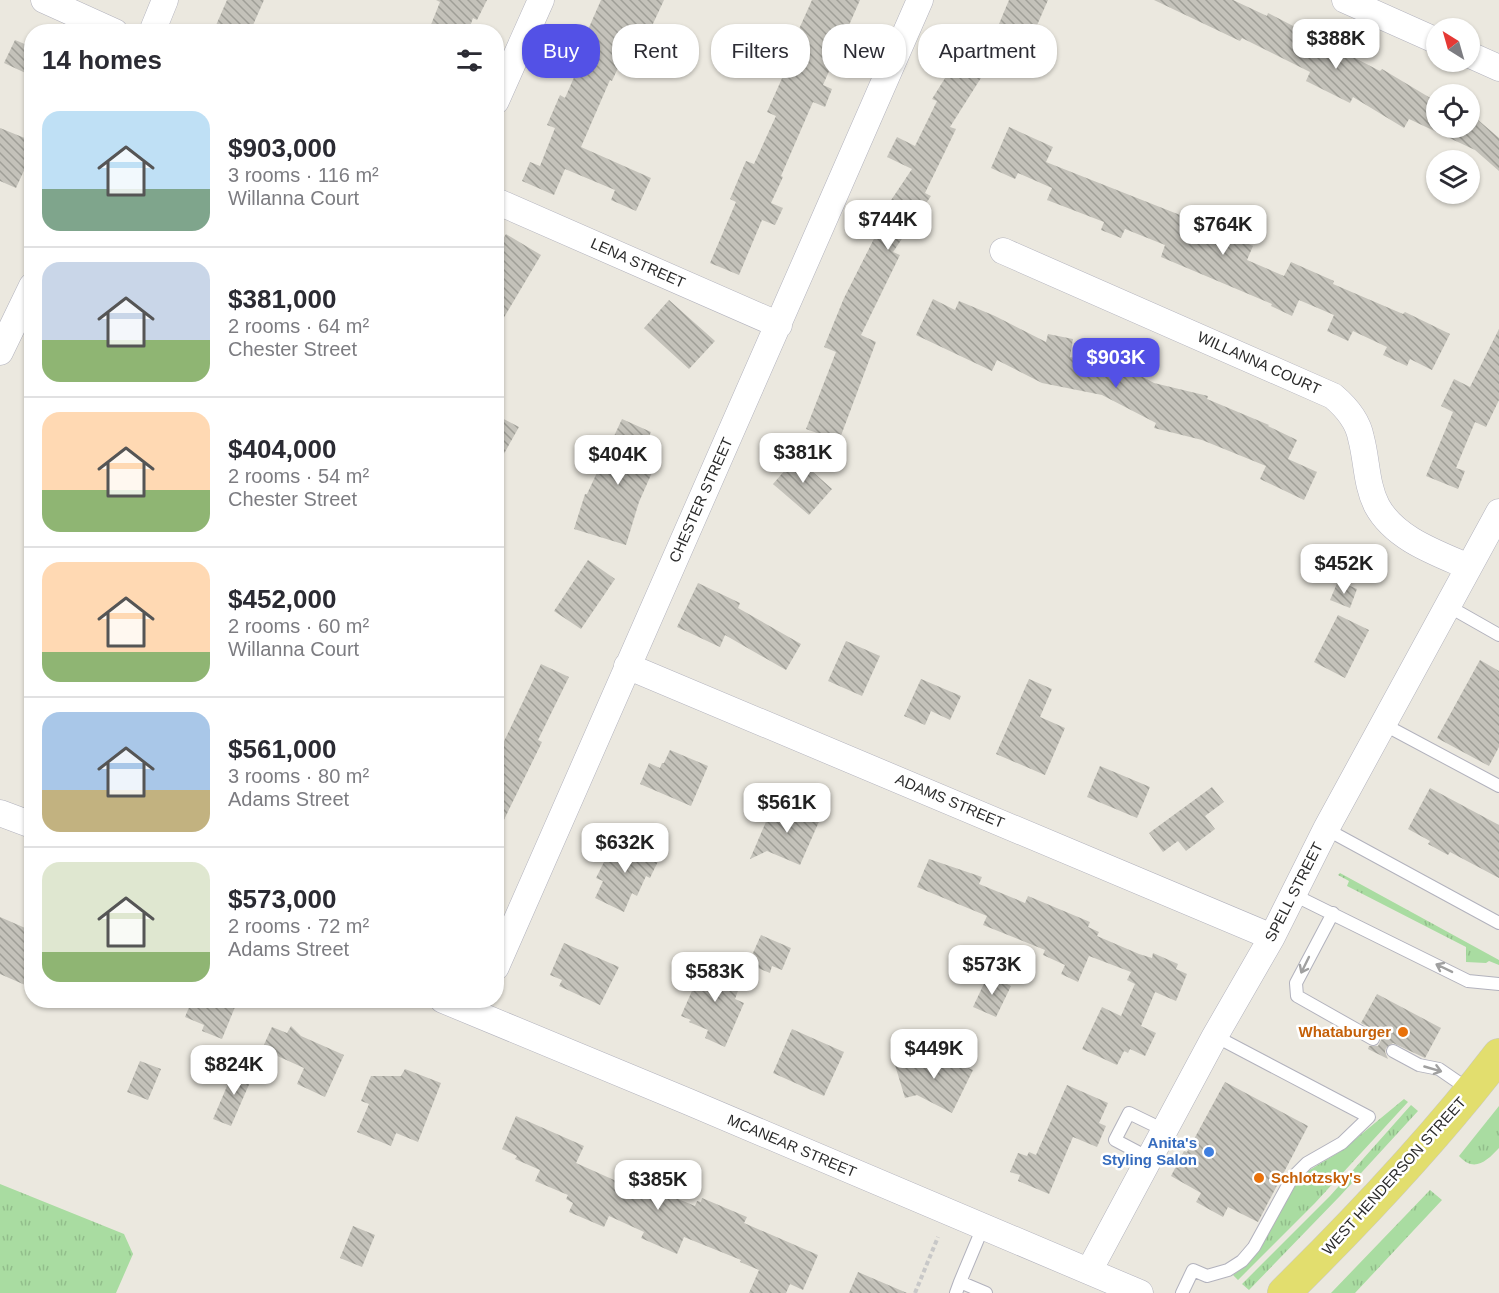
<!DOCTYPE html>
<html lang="en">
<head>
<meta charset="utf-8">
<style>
  body { margin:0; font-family:Helvetica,sans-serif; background:#f7f7f7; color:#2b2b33; height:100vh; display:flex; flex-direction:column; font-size:22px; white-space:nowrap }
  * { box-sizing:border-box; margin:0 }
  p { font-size:20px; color:#7c7c81 }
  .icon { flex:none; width:33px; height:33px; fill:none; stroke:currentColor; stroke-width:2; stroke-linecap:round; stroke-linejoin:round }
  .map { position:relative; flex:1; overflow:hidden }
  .panel { position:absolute; left:24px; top:24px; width:480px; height:984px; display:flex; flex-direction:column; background:#fff; border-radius:24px; box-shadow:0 2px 4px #0004 }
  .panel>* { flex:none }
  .banner { position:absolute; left:522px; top:24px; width:570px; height:54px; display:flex; gap:12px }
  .needle { width:39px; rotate:323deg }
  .buttons { position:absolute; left:1426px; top:18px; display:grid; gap:12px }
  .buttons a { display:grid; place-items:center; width:54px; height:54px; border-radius:50%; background:#fff; box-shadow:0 2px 4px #0004; font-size:30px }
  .price { position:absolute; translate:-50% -51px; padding:0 14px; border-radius:12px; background:#fff; color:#222; font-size:20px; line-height:39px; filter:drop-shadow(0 2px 3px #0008) }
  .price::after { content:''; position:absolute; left:50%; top:36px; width:18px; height:14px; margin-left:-9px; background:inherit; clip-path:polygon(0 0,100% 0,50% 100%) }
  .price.selected { background:#5351e6; color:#fff }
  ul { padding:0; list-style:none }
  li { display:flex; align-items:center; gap:18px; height:150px; padding:0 18px }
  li+li { border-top:2px solid #e1e1e2 }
  li span { display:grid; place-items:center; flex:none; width:168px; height:120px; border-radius:18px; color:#555 }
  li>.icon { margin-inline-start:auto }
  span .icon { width:72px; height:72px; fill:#fffc; stroke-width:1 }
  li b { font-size:26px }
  h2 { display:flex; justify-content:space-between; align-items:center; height:72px; padding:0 18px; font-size:26px }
  .pill { padding:0 21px; border-radius:24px; background:#fff; box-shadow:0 2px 4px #0004; font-size:21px; line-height:54px }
  .pill.selected { background:#5351e6; color:#fff }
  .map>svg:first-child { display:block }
  .grass { fill:url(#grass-tufts) }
  .building { fill:url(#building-back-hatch) }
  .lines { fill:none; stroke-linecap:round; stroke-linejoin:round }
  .service-casing { stroke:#b2b2bd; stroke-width:14 }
  .minor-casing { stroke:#b2b2bd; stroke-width:27 }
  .primary-casing { stroke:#c8c8c8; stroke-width:34 }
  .path { stroke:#c8c8c8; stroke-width:4; stroke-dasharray:4.5 3; stroke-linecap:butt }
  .service { stroke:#fff; stroke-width:12 }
  .minor { stroke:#fff; stroke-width:26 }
  .primary { stroke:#e2de6e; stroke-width:33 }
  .oneway { stroke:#a0a0a0 }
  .food-dot { fill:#e8710a; stroke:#fff; stroke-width:2 }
  .shop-dot { fill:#3f7fe0; stroke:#fff; stroke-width:2 }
  .labels { text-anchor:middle; stroke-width:5; stroke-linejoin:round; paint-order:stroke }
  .street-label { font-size:15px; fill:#2b2b2b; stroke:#fff }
  .food-label { font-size:15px; font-weight:bold; fill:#c56008; stroke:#fff; text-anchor:end }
  .shop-label { font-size:15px; font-weight:bold; fill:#366cbe; stroke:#fff; text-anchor:end }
</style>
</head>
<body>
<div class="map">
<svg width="1499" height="1293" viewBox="0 0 1499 1293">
  <defs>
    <pattern id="grass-tufts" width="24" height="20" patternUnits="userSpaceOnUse" patternTransform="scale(1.5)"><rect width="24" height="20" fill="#a9dca1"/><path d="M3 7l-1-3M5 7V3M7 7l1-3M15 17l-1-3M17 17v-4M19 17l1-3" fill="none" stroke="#92bd8b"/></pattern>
    <pattern id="building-back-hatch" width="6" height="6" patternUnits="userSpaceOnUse" patternTransform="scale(1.5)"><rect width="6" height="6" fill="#c4c2ba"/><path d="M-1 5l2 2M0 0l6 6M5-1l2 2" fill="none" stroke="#9f9e97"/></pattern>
  </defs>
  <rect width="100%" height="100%" fill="#ebe8df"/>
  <path class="grass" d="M 1340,873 L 1499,960 L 1499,965 L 1489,961 L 1486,963 L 1466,962 L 1466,947 L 1347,886 L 1349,881 L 1338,875 Z
    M 1404,1099 L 1408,1102 L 1315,1203 L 1238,1280 L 1233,1275 C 1264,1253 1278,1214 1296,1181 L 1303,1174 L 1341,1151 Z
    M 1411,1105 L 1418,1111 L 1340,1196 L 1249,1290 L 1242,1284 L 1330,1196 Z
    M 1499,1106 L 1499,1148 C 1487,1161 1474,1173 1459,1156 Z
    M 0,1184 L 124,1234 L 133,1254 L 116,1293 L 0,1293 Z
    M 1430,1190 L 1442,1200 L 1355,1293 L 1331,1293 Z"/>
  <path class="building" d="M 227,0 L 264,0 L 250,32 L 213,32 Z
    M 436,0 L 487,0 L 477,20 L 473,18 L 468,32 L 428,32 L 440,2 Z
    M 601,0 L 664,0 L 639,54 L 627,48 L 612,81 L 610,80 L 581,147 L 651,178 L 636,211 L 611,200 L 615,190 L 565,169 L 554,195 L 522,181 L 530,162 L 540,166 L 555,128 L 547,125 L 560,95 L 565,98 L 579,66 L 573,64 Z
    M 812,0 L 860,0 L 823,85 L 832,89 L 825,107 L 813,102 L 781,176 L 783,177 L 771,203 L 783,208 L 775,225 L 762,220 L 739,275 L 710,263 L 736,202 L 730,199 L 746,161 L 754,164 L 776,116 L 767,112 L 803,31 L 799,29 Z
    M 1009,0 L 1048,0 L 1018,69 L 986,55 Z
    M 1154,0 L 1233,0 L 1267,16 L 1268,13 L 1380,71 L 1382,69 L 1437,102 L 1437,128 L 1470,128 L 1470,113 L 1499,138 L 1499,171 L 1475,150 L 1409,119 L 1404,128 L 1353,97 L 1350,103 L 1306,81 L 1310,72 L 1242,38 L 1240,41 Z
    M 15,40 L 32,47 L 32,76 L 4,63 Z
    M 960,54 L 986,70 L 950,127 L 956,129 L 925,193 L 931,196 L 893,252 L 900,255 L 861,335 L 876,342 L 839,441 L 806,429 L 836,352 L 824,347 L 844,298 L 880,227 L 875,224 L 912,169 L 887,157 L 897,137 L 915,146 L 937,101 L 932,99 Z
    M 1009,127 L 1053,147 L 1046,162 L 1218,230 L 1253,246 L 1247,260 L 1284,276 L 1291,262 L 1334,281 L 1333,284 L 1403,314 L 1405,312 L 1450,334 L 1432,370 L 1410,359 L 1407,366 L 1383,355 L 1387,347 L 1353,331 L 1348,341 L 1327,331 L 1334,315 L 1299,300 L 1292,316 L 1271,306 L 1272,304 L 1161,257 L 1165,245 L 1125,229 L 1121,238 L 1101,230 L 1104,222 L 1047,200 L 1052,188 L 1018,173 L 1015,179 L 991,168 Z
    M 0,128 L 32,141 L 32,153 L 16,188 L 0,181 Z
    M 506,234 L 541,255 L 496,331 L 496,251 Z
    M 933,299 L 955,310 L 959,301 L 995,316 L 1046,342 L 1048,334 L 1073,339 L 1070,357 L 1111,365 L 1113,361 L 1154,383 L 1208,396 L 1207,399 L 1269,425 L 1268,426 L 1297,440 L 1288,459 L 1317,472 L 1304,500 L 1260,479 L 1266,466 L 1202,440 L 1154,428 L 1156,423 L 1102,395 L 1042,383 L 997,360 L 992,371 L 916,335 Z
    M 669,300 L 715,341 L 689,369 L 644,328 Z
    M 1499,329 L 1499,400 L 1486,427 L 1475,422 L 1456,468 L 1465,471 L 1458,489 L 1426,476 L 1453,412 L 1441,406 L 1454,379 L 1470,387 Z
    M 496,415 L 519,427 L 496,468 Z
    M 622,419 L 651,432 L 642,452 L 658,459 L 639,502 L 626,545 L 574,529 L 585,494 L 587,494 Z
    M 800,453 L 817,467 L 813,472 L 832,489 L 809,515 L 773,484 Z
    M 588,560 L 615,579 L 581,629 L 554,611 Z
    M 1338,581 L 1357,589 L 1350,608 L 1330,600 Z
    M 698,583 L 740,603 L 738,608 L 801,644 L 786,670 L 725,635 L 720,647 L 677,627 Z
    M 1338,615 L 1369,630 L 1345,678 L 1314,662 Z
    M 846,641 L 880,656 L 862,696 L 828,681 Z
    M 1480,660 L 1499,671 L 1499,747 L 1489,766 L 1437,738 Z
    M 541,664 L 569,677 L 538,740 L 542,742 L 496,836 L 496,758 Z
    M 921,679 L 961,696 L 950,720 L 931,711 L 925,725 L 904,716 Z
    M 1029,679 L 1052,689 L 1040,717 L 1065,728 L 1045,775 L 996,754 Z
    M 670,750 L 708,766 L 691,806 L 640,784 L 649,763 L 660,768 L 662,763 L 664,763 Z
    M 1100,766 L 1150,787 L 1137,818 L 1087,797 Z
    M 1212,787 L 1224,802 L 1205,816 L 1215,829 L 1186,851 L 1178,841 L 1163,852 L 1149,833 Z
    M 1430,788 L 1499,825 L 1499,878 L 1450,852 L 1448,855 L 1428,844 L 1430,841 L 1408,829 Z
    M 774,803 L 799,813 L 801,808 L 821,817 L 800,865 L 767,851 L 750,859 Z
    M 621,838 L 661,855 L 650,878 L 646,876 L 637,896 L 632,893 L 624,912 L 595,898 L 603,881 L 596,878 L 605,860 L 610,862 Z
    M 929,859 L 982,877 L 979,884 L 1025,903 L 1028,896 L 1090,922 L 1088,927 L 1099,932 L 1097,936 L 1139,954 L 1152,958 L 1153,953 L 1178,964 L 1176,969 L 1187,974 L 1176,1001 L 1155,992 L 1141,1026 L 1156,1033 L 1145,1056 L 1130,1049 L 1128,1053 L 1124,1051 L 1117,1065 L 1082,1049 L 1102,1007 L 1121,1016 L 1135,984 L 1127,980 L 1131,972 L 1089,956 L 1078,982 L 1061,974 L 1065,965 L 1043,955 L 1045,950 L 983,925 L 987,916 L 917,887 Z
    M 0,917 L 32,931 L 32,988 L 0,974 Z
    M 761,935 L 791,948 L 782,970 L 772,966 L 770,973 L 748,964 Z
    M 564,943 L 619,967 L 600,1005 L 559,986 L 562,980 L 550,975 Z
    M 705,961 L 743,977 L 735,999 L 744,1003 L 725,1047 L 705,1038 L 708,1030 L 689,1022 L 691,1020 L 681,1016 Z
    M 988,975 L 1011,986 L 996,1017 L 973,1007 Z
    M 1377,994 L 1441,1028 L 1425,1058 L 1393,1043 L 1386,1048 L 1385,1052 L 1388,1059 L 1368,1049 L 1369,1046 L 1378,1046 L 1381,1040 L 1378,1032 L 1361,1023 Z
    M 192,1000 L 219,1000 L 235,1007 L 222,1039 L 202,1031 L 204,1025 L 185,1017 Z
    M 291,1026 L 301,1036 L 344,1055 L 325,1097 L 297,1084 L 304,1068 L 262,1049 L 272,1027 L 287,1033 Z
    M 792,1029 L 844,1052 L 824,1096 L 773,1073 Z
    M 933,1053 L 973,1070 L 952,1113 L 917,1095 L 905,1098 L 895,1065 Z
    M 140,1061 L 161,1069 L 148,1100 L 127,1092 Z
    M 236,1065 L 254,1073 L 231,1126 L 213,1119 Z
    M 405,1069 L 441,1083 L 418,1142 L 396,1133 L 391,1146 L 357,1132 L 369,1104 L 361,1101 L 371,1076 L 401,1076 Z
    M 1225,1082 L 1308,1126 L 1258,1222 L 1228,1207 L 1223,1217 L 1196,1202 L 1201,1193 L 1171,1176 L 1184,1151 L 1187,1152 Z
    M 1067,1085 L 1108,1103 L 1099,1123 L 1106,1126 L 1097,1147 L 1073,1137 L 1049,1194 L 1018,1181 L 1020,1175 L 1010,1172 L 1018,1153 L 1027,1156 L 1029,1152 L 1036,1155 Z
    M 516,1116 L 584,1146 L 576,1163 L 623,1184 L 628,1173 L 651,1183 L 649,1187 L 695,1206 L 697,1201 L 701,1202 L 702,1198 L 747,1217 L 744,1223 L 818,1255 L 803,1290 L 790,1284 L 786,1293 L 749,1293 L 759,1270 L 740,1262 L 741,1260 L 684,1237 L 677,1254 L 641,1238 L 644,1232 L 609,1216 L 604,1227 L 569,1212 L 573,1203 L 566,1199 L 568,1195 L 535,1181 L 540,1170 L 515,1159 L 517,1156 L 502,1149 Z
    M 353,1226 L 375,1235 L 362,1267 L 340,1258 Z
    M 858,1272 L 907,1293 L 849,1293 Z"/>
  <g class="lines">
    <defs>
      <path id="service" d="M 1448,606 L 1499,635
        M 1383,724 L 1499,786
        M 1326,829 L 1499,923
        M 1294,895 L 1468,981 L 1499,984
        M 1333,913 L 1296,983 L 1297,996 L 1373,1039
        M 1393,1051 L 1419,1065 L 1439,1069 L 1471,1091
        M 1149,1158 L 1115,1140 L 1129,1113 L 1164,1130
        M 960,1282 L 983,1227
        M 956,1293 L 960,1282 L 986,1293
        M 1182,1293 L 1193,1270 L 1207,1276 L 1228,1270 L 1242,1261 L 1254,1247 L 1292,1178 L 1307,1163 L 1342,1143 L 1369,1117 L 1215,1036"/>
      <path id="minor" d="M 44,0 L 115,32
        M 1345,0 L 1437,41
        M 152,32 L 165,0
        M 1470,55 L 1499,68
        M 496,101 L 541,0
        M 496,201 L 779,325
        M 1003,251 L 1333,396 C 1346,407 1358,421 1361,438 C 1367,460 1366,485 1377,506 C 1395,539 1437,553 1469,567
        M 0,352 L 32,286
        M 627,666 L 1272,937
        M 0,813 L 32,825
        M 496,967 C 635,644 780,323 920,0
        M 443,1000 L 689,1102 L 1140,1293
        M 1089,1271 L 1215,1036 L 1272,937 L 1326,829 L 1499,512"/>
      <path id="primary" d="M 1284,1293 C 1360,1218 1434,1140 1499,1055"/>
    </defs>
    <use href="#service" class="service-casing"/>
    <use href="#minor" class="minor-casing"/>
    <use href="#primary" class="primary-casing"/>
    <path class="path" d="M 915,1293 L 938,1237"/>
    <use href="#service" class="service"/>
    <use href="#minor" class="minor"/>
    <use href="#primary" class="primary"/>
  </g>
  <defs><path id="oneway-shaft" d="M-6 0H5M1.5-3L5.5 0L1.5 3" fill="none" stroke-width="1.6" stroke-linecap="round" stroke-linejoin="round" transform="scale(1.5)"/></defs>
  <g class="oneway">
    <use href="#oneway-shaft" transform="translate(1305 965) rotate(116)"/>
    <use href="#oneway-shaft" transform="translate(1444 968) rotate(-154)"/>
    <use href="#oneway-shaft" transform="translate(1433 1069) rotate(16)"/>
  </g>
  <g class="food-dot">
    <circle cx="1403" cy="1032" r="6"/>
    <circle cx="1259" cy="1178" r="6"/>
  </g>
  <circle class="shop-dot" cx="1209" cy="1152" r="6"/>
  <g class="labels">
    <g class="street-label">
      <text transform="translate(638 263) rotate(24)" y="5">LENA STREET</text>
      <text transform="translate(1259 363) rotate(24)" y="5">WILLANNA COURT</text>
      <text transform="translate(701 500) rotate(-66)" y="5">CHESTER STREET</text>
      <text transform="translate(950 801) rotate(23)" y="5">ADAMS STREET</text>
      <text transform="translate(1294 892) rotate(-63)" y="5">SPELL STREET</text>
      <text transform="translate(792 1146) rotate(23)" y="5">MCANEAR STREET</text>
      <text transform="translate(1394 1176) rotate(-48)" y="5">WEST HENDERSON STREET</text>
    </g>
    <g class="food-label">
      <text x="1391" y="1037">Whataburger</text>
      <text x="1271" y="1183" text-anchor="start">Schlotzsky's</text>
    </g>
    <g class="shop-label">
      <text x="1197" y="1148">Anita's<tspan x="1197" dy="17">Styling Salon</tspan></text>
    </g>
  </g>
</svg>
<div class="buttons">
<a><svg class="needle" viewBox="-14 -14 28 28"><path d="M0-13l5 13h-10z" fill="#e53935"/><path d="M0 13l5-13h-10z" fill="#7c7c81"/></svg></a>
<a><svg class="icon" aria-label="locate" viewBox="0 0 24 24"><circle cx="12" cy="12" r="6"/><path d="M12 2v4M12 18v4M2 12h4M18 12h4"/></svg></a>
<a><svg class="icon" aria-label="layers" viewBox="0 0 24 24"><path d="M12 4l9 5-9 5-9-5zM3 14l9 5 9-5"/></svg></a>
</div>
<b class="price" style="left:1336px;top:70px">$388K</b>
<b class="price" style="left:888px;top:251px">$744K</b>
<b class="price" style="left:1223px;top:256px">$764K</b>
<b class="price selected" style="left:1116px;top:389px">$903K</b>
<b class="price" style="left:803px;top:484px">$381K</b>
<b class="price" style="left:618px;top:486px">$404K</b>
<b class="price" style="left:1344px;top:595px">$452K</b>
<b class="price" style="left:787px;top:834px">$561K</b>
<b class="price" style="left:625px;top:874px">$632K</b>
<b class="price" style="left:992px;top:996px">$573K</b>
<b class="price" style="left:715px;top:1003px">$583K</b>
<b class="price" style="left:934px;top:1080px">$449K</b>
<b class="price" style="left:234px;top:1096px">$824K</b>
<b class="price" style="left:658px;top:1211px">$385K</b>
<div class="banner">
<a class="pill selected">Buy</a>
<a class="pill">Rent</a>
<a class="pill">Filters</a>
<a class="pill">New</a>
<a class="pill">Apartment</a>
</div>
<section class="panel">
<h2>14 homes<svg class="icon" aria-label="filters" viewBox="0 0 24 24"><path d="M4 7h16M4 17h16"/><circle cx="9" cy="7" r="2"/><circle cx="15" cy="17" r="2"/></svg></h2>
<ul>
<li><span style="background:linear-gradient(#bfe0f5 65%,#7fa58c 0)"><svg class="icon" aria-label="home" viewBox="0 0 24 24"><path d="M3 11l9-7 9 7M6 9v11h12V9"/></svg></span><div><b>$903,000</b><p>3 rooms · 116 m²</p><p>Willanna Court</p></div></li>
<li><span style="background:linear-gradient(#c9d6e8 65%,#8fb573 0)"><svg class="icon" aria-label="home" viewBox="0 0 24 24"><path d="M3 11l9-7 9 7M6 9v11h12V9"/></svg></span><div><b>$381,000</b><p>2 rooms · 64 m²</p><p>Chester Street</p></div></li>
<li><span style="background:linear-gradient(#ffd9b3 65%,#8fb573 0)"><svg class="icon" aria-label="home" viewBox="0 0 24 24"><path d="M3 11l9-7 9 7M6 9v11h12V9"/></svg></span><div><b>$404,000</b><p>2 rooms · 54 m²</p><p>Chester Street</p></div></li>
<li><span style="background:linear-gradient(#ffd9b3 75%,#8fb573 0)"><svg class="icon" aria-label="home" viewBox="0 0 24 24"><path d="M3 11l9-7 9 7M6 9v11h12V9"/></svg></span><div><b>$452,000</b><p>2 rooms · 60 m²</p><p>Willanna Court</p></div></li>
<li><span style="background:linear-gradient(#a9c7e8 65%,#c2b280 0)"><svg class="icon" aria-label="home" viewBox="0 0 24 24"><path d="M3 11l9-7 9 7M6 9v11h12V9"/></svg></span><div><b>$561,000</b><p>3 rooms · 80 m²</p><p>Adams Street</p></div></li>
<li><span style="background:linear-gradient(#dfe7d0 75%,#8fb573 0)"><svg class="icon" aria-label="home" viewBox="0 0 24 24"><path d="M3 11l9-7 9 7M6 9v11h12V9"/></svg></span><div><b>$573,000</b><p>2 rooms · 72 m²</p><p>Adams Street</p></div></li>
</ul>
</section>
</div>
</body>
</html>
